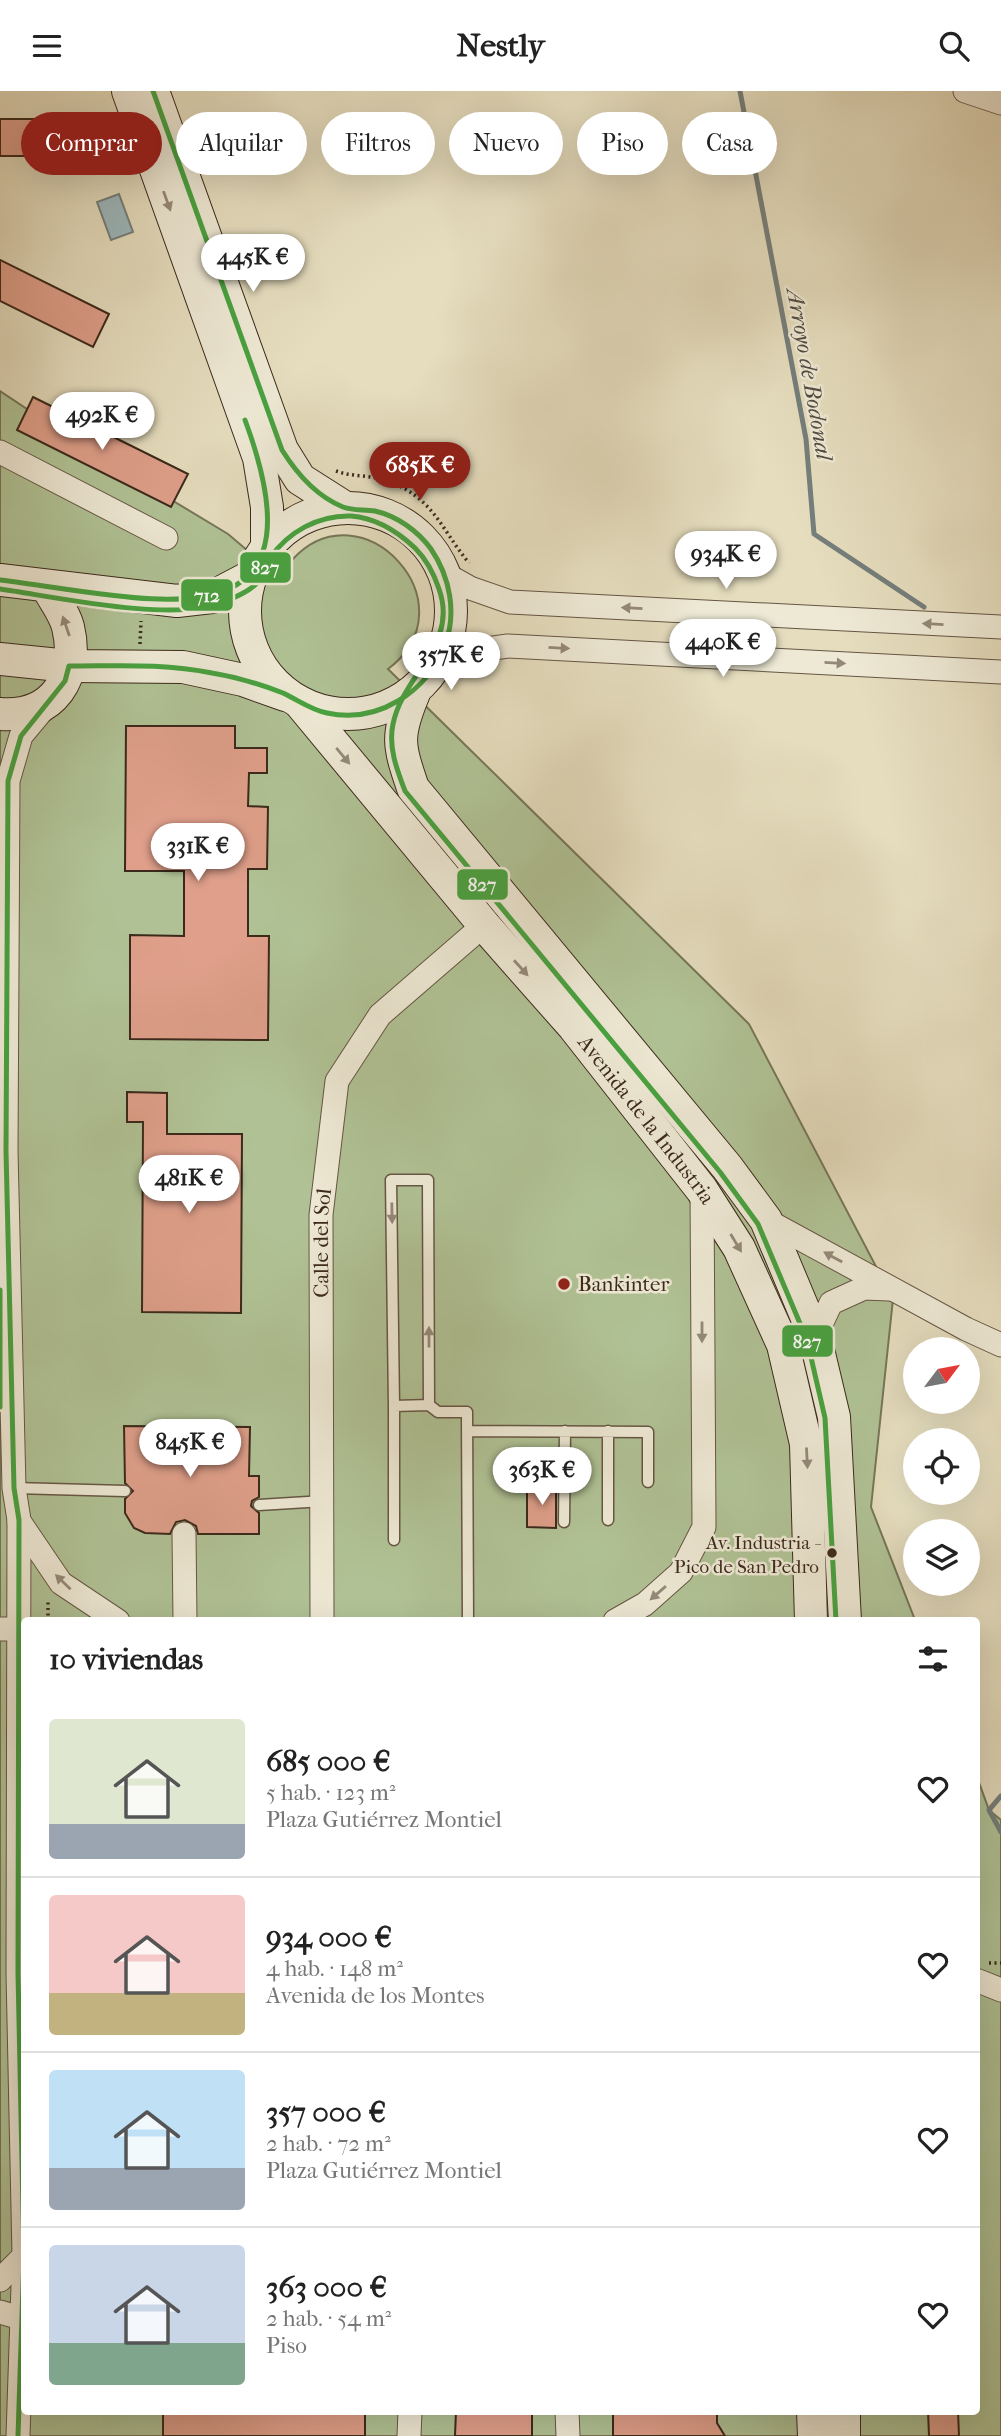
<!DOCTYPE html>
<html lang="es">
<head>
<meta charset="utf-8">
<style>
  body { margin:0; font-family:"IM FELL French Canon",serif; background:#f6f6f6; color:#222; height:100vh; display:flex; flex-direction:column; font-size:26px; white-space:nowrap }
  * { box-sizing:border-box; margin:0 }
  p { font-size:23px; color:#767676 }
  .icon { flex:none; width:38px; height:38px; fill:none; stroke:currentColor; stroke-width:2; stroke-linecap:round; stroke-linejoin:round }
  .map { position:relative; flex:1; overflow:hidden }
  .sheet { position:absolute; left:21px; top:1526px; width:959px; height:798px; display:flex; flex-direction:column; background:#fff; border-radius:7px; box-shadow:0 7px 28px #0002 }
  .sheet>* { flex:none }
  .guide { position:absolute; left:21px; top:21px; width:959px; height:63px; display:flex; gap:14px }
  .needle { width:46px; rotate:58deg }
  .tools { position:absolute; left:903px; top:1246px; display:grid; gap:14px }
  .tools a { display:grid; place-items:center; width:77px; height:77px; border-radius:50%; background:#fff; box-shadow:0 7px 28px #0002; font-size:35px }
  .price { position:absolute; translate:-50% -60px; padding:0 16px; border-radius:24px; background:#fff; color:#222; font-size:23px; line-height:46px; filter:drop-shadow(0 2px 4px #0008) }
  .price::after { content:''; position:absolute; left:50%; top:42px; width:21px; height:16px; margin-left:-10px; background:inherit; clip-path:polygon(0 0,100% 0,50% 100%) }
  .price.on { background:#8f2418; color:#fff }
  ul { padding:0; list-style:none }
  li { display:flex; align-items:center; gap:21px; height:175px; padding:0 28px }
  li+li { border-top:2px solid #e0e0e0 }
  li span { display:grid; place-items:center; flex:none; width:196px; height:140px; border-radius:7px; color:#555 }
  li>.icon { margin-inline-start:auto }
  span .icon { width:84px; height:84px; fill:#fffc; stroke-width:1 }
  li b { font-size:30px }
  h2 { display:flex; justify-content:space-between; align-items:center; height:84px; padding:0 28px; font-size:30px }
  .tag { padding:0 24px; border-radius:32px; background:#fff; box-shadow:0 7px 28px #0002; font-size:24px; line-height:63px }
  .tag.on { background:#8f2418; color:#fff }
  header { display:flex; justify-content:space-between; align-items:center; height:91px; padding:0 28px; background:#fff; font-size:32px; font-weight:700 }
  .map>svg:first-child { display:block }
  .green { fill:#b0c295; stroke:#767658; stroke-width:2 }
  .water { fill:#9cb8bd; stroke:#757f7c; stroke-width:2 }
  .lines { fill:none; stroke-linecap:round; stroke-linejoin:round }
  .stream { stroke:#757f7c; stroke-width:5 }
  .building { fill:#df9f8a; stroke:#3b291b; stroke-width:2 }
  .lane-casing { stroke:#665644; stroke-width:13 }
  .street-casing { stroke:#665644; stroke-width:25 }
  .secondary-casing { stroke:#3b291b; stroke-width:34 }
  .path { stroke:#3b291b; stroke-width:3.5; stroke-dasharray:2 3.5; stroke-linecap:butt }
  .lane { stroke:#eee9d5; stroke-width:10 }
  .street { stroke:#eee9d5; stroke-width:23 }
  .secondary { stroke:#eee9d5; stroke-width:32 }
  .bus-1-casing { stroke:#eee9d5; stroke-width:10 }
  .bus-2-casing { stroke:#eee9d5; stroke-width:10 }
  .bus-1 { stroke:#48a240; stroke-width:5 }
  .bus-2 { stroke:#48a240; stroke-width:5 }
  .oneway { fill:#948978 }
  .poi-dot { fill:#8f2418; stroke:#eee9d5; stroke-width:2.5 }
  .bus-dot { fill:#3b291b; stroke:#eee9d5; stroke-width:2.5 }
  .labels { text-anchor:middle; stroke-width:5; stroke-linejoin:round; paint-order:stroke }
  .bus-label { font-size:19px; fill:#3b291b; stroke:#eee9d5; text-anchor:end }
  .street-label { font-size:21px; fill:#3b291b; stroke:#eee9d5 }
  .poi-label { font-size:21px; fill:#3b291b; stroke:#eee9d5; text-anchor:start }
  .water-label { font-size:23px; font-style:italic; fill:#534d44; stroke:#eee9d5 }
  .line-badge { stroke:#eee9d5; stroke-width:2.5 }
  .badge-label { font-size:19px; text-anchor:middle; font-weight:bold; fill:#fff }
</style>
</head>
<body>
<header><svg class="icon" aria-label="menu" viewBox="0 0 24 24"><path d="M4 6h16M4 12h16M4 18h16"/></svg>Nestly<svg class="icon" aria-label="search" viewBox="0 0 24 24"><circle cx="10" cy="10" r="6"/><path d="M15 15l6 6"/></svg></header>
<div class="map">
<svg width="1001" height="2345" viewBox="0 0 1001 2345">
  <rect width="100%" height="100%" fill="#e5ddbe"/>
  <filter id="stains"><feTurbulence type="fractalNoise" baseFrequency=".00286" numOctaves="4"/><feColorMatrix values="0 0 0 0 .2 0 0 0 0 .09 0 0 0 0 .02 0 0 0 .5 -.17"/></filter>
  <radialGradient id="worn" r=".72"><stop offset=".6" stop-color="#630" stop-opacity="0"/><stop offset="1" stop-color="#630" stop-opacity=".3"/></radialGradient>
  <path class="green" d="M 0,300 L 87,358 L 228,443 L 280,487 C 284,481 287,474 292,469 C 362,392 474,514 388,578 L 749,933 L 893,1208 L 871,1416 L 915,1529 L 24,1530 L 24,2320 L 976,2320 L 977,1686 L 989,1719 L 1001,1729 L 1001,2345 L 0,2345 Z"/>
  <path class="water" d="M 119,103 L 133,141 L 111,149 L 97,111 Z"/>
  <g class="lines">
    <path class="stream" d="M 740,0 L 806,348 L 814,443 L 924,516
      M 1001,1705 L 989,1719 L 1001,1741"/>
  </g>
  <path class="building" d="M 0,28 L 58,28 L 58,47 L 65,46 L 65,65 L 0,65 Z
    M 0,169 L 109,223 L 93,256 L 0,210 Z
    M 33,306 L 188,383 L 171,416 L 17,339 Z
    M 126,635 L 235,635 L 235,657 L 267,657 L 267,682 L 249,682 L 248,715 L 268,716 L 267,778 L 248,778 L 248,845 L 269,845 L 268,949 L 130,948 L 130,844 L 184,845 L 184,780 L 125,780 Z
    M 127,1001 L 167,1002 L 167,1043 L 242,1043 L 241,1222 L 142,1221 L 143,1031 L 127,1031 Z
    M 124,1335 L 250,1336 L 249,1385 L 259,1385 L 259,1406 L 252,1410 L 251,1415 L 259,1422 L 259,1443 L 198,1443 L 196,1435 L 185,1429 L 176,1431 L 170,1443 L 145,1442 L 134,1437 L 125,1422 L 125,1408 L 133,1400 L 125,1392 Z
    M 527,1395 L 556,1395 L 556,1437 L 527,1436 Z
    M 163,2320 L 365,2320 L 365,2345 L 163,2345 Z
    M 456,2320 L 532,2320 L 532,2345 L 455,2345 Z
    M 613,2320 L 717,2320 L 717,2332 L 725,2345 L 613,2345 Z
    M 928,2320 L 958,2320 L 959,2345 L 929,2345 Z"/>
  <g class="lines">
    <defs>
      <path id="lane" d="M 394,1315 L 391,1089 L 428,1089 L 429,1314
        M 467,1340 L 648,1341 L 648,1391
        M 608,1340 L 608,1429
        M 14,1397 L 125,1400
        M 259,1414 L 324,1410
        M 564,1431 L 565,1340
        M 394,1449 L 394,1315 L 429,1314 L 438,1321 L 467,1321 L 468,1530"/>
      <g id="street">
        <path d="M 965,0 L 1001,12"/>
        <path d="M 0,361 L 166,447"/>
        <path d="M 445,483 L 470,497 L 510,511 L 1001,536"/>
        <path d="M 443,564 L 508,555 L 1001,581"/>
        <path d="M 766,1129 L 966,1238 L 1001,1254"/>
        <path d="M 815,1246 L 831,1212 L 864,1197 L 889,1198"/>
        <path d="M 19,1430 L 61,1492 L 118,1530"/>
        <path d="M 184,1443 L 185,1530"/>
        <path id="s1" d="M 322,1530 L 321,1124 L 337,990 L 380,924 L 484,834"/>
        <path d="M 615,1530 L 645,1513 L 681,1481 L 704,1436 L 702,1099"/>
        <path d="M 0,1538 L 24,1538"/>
        <path d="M 976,1889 L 1001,1899"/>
        <path d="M 0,2189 L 24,2165"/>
        <path d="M 0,2221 L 24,2228"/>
        <path d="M 567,2320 L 568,2345"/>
        <path d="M 18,2345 L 24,2165 L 18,1882 L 19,1429 L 14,1397 L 6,1060 L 8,690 L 21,645 L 46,615"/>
        <path d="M 409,2345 L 410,2320"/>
      </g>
      <g id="secondary">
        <path d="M 128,0 L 259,367 L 267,416 L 267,456"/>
        <path d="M 153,0 L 282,359 L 300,388 L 344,416"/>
        <circle cx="348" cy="520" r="103"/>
        <path d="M 0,489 L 177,510 L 212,506 L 250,486"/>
        <path d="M 0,568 L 69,575 L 183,576 L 243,589 L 285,604"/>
        <path d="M 414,602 C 396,645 398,653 413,697 L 727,1076 L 766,1129 L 815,1246 L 834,1326 L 845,1530"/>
        <path id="s2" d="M 300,612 L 484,834 L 574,936 L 702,1099 L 739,1157 L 783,1254 L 806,1353 L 811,1530"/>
        <path d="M 0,623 C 53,627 80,586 68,536 C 65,523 54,509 48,497"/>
        <path d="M 813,2320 L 814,2345"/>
        <path d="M 844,2320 L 844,2345"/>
      </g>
    </defs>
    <use href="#lane" class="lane-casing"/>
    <use href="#street" class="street-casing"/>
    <use href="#secondary" class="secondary-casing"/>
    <path class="path" d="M 336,380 C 352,386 370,384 385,389 C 434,406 440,437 469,472
      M 140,553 L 141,530
      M 48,1530 L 48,1508
      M 989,1872 L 1001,1872"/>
    <use href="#lane" class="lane"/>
    <use href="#street" class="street"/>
    <use href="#secondary" class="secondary"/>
    <defs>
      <path id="bus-1" d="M 0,489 C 149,507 332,564 245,329
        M 18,2345 L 24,2165 L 18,1882 L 19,1429 L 14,1397 L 6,1060 L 8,690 L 21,645 L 65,590 L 69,575 C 117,575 164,572 212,582 C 236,586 260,593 283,602 C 298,609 311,619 327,622 C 377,633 428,601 445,554 C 457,522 450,486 431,458 C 418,440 397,425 375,420 C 364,418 354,420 343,416 C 316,405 297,383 282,359 L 153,0"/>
      <path id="bus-2" d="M 0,498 C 56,506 170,531 221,512 C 233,507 249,501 258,491 C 263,484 265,475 270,467 C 288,441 318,424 351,425 C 377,427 397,440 415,457 C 427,469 434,483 439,498 C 459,554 403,583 393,633 C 388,656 397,679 405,700 L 720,1081 L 758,1133 L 807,1249 L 825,1327 L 836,1530
        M 0,1199 L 0,1316"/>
    </defs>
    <use href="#bus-1" class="bus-1-casing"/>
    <use href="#bus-2" class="bus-2-casing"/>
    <use href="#bus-1" class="bus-1"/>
    <use href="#bus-2" class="bus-2"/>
  </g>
  <defs><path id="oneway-solid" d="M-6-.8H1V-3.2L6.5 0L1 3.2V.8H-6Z" transform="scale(1.75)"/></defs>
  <g class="oneway">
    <use href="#oneway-solid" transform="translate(167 110) rotate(70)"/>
    <use href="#oneway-solid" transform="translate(632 517) rotate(-177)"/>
    <use href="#oneway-solid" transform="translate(933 533) rotate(-177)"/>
    <use href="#oneway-solid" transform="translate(66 535) rotate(-109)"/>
    <use href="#oneway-solid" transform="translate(559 557) rotate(3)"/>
    <use href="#oneway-solid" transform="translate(835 572) rotate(3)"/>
    <use href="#oneway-solid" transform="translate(343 665) rotate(50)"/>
    <use href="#oneway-solid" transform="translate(521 877) rotate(48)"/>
    <use href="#oneway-solid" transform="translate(392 1122) rotate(89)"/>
    <use href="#oneway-solid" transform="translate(736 1152) rotate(59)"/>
    <use href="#oneway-solid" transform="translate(833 1166) rotate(-151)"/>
    <use href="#oneway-solid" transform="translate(702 1241) rotate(90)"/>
    <use href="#oneway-solid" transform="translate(429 1246) rotate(-90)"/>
    <use href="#oneway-solid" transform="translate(807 1367) rotate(87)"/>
    <use href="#oneway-solid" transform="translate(63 1491) rotate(-136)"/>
    <use href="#oneway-solid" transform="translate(658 1502) rotate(139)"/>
  </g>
  <circle class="poi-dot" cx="564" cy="1193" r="7"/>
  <circle class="bus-dot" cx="832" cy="1462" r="6"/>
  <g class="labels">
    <g class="bus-label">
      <text x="819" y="1458">Av. Industria -<tspan x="819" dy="24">Pico de San Pedro</tspan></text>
    </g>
    <g class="street-label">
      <text dy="7" stroke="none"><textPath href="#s2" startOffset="542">Avenida de la Industria</textPath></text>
      <text dy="7" stroke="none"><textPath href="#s1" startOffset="378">Calle del Sol</textPath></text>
    </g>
    <g class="poi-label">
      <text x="578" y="1200">Bankinter</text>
    </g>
    <g class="water-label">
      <text transform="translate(810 283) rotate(80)" y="8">Arroyo de Bodonal</text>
    </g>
  </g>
  <g class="line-badge">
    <rect x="239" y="460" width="53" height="33" rx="7" fill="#48a240"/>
    <rect x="180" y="487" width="54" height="34" rx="7" fill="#48a240"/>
    <rect x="456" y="777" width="53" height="33" rx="7" fill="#48a240"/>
    <rect x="781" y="1233" width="53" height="34" rx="7" fill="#48a240"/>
  </g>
  <g class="badge-label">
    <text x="265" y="483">827</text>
    <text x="207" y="511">712</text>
    <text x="482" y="800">827</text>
    <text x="807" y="1257">827</text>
  </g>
  <rect width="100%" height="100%" filter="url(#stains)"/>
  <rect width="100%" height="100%" fill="url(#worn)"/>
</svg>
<div class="tools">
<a><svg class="needle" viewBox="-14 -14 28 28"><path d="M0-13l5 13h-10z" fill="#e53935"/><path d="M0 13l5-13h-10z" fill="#767676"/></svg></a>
<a><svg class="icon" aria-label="locate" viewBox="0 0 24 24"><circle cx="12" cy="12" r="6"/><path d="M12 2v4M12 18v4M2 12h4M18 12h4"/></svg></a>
<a><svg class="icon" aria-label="layers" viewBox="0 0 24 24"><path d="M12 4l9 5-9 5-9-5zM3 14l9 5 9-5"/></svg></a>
</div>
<b class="price" style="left:253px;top:203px">445K €</b>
<b class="price" style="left:102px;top:361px">492K €</b>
<b class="price on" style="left:420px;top:411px">685K €</b>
<b class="price" style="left:726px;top:500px">934K €</b>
<b class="price" style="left:723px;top:588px">440K €</b>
<b class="price" style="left:451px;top:601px">357K €</b>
<b class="price" style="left:198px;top:792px">331K €</b>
<b class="price" style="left:189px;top:1124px">481K €</b>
<b class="price" style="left:190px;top:1388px">845K €</b>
<b class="price" style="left:542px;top:1416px">363K €</b>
<div class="guide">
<a class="tag on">Comprar</a>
<a class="tag">Alquilar</a>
<a class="tag">Filtros</a>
<a class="tag">Nuevo</a>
<a class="tag">Piso</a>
<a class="tag">Casa</a>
</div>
<section class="sheet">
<h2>10 viviendas<svg class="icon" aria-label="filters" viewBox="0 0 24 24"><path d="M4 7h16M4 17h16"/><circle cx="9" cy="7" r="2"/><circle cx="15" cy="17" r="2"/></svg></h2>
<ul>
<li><span style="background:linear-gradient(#dfe7d0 75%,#9aa5b1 0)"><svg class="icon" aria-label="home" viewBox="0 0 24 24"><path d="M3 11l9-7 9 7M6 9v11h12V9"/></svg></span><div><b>685 000 €</b><p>5 hab. · 123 m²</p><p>Plaza Gutiérrez Montiel</p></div><svg class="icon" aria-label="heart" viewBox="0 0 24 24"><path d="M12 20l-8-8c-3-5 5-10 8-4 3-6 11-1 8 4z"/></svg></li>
<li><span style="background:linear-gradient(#f6c9c9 70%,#c2b280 0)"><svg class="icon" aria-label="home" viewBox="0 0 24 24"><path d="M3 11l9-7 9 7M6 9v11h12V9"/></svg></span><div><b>934 000 €</b><p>4 hab. · 148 m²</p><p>Avenida de los Montes</p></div><svg class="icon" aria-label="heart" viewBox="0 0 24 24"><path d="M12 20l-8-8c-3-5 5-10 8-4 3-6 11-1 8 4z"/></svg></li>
<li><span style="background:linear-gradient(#bfe0f5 70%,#9aa5b1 0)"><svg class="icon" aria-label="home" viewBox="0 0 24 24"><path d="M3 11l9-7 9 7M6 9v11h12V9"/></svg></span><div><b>357 000 €</b><p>2 hab. · 72 m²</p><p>Plaza Gutiérrez Montiel</p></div><svg class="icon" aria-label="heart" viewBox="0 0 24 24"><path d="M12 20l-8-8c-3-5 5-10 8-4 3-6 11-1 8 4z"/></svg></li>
<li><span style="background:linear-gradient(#c9d6e8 70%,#7fa58c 0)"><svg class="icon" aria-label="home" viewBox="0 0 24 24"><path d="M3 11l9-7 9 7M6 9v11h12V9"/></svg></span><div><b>363 000 €</b><p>2 hab. · 54 m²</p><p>Piso</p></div><svg class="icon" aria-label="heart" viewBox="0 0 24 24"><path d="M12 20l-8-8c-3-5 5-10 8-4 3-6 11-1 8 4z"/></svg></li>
</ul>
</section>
</div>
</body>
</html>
